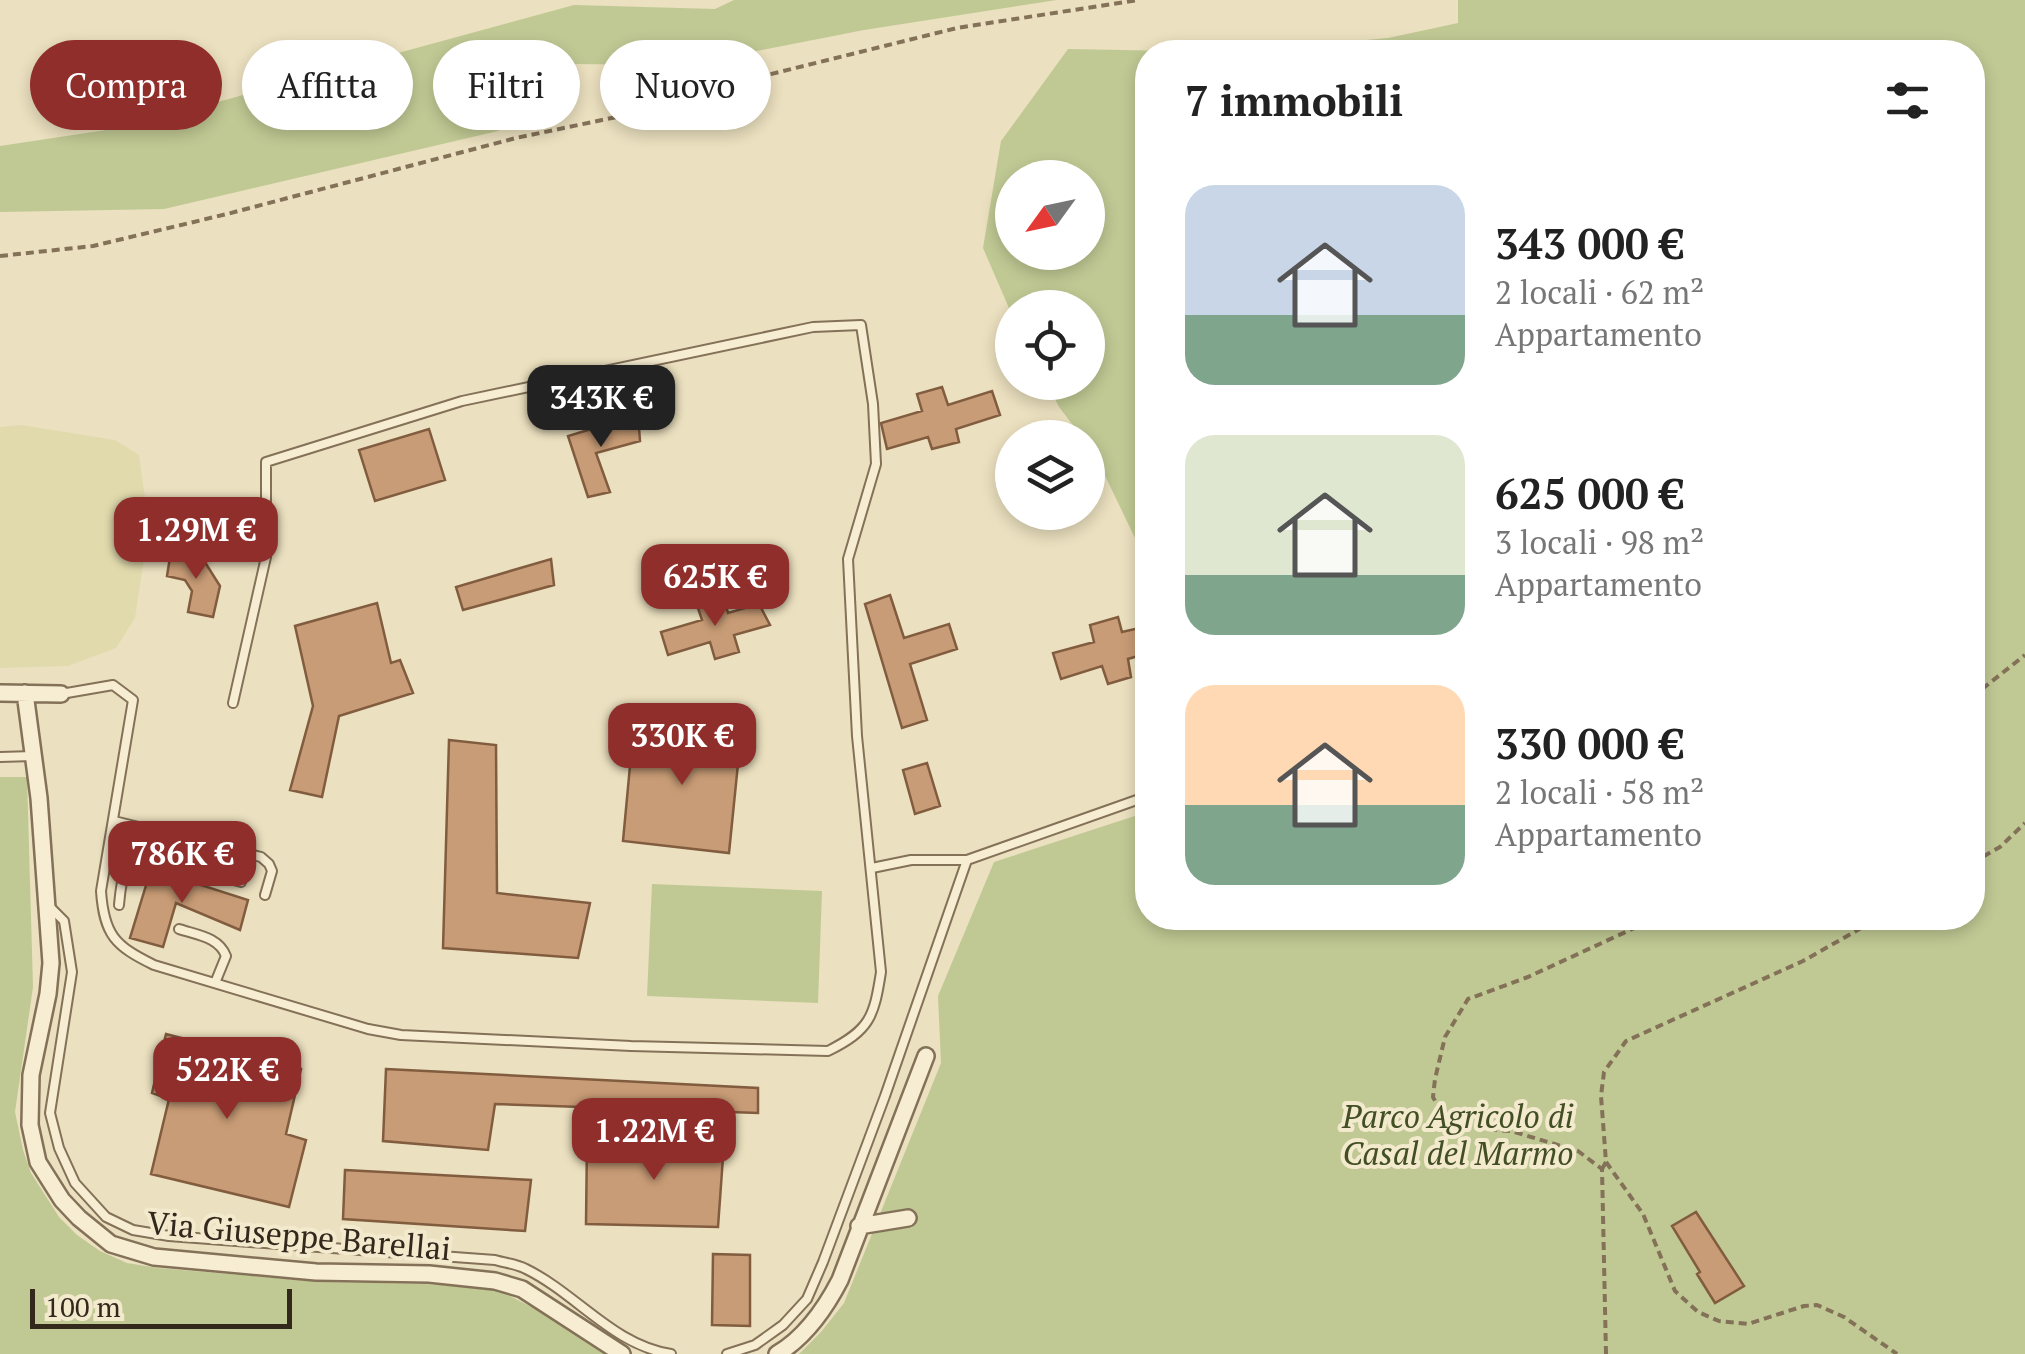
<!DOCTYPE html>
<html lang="it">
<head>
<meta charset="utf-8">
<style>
  body { margin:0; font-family:"PT Serif",serif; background:#f6f6f6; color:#222; height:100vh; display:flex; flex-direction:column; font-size:38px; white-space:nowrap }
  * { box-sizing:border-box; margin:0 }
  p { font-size:32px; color:#767676 }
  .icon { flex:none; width:55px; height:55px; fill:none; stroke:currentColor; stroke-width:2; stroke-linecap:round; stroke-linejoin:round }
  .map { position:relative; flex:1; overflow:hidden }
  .panel { position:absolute; left:1135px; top:40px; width:850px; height:890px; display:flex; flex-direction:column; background:#fff; border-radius:40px; box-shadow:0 5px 15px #0003 }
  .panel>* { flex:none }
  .guide { position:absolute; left:30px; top:40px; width:950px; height:90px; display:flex; gap:20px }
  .needle { width:65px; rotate:237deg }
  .tools { position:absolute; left:995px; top:160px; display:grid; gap:20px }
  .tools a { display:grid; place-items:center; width:110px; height:110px; border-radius:50%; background:#fff; box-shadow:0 5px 15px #0003; font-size:50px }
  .scale { position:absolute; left:30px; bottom:25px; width:262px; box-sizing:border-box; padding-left:10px; border:5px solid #33281c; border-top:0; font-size:28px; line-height:35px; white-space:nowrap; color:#33281c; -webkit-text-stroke:8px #f3eace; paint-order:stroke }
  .price { position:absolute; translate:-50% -85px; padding:0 22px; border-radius:20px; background:#902e2b; color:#fff; font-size:32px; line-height:65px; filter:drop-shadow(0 2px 5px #0008) }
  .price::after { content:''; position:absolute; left:50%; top:60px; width:30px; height:22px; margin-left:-15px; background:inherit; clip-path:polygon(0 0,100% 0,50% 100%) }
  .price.selected { background:#222; color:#fff }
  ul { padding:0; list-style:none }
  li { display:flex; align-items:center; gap:30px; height:250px; padding:0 50px }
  li span { display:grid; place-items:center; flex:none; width:280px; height:200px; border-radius:30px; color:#555 }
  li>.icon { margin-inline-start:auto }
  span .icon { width:120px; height:120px; fill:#fffc; stroke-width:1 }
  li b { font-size:42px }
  h2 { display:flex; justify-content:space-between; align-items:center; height:120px; padding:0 50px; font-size:42px }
  .tag { padding:0 35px; border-radius:45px; background:#fff; box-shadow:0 5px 15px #0003; font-size:35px; line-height:90px }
  .tag.selected { background:#902e2b; color:#fff }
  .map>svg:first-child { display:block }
  .farmland { fill:#e1daad }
  .green { fill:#c0c994; fill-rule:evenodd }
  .building { fill:#c89c76; stroke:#815c3f; stroke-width:2.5 }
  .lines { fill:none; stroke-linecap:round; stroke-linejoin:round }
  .service-casing { stroke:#837158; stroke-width:12 }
  .minor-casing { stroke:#837158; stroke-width:20 }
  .path { stroke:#837158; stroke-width:4; stroke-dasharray:8 5; stroke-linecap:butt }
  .service { stroke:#f7edd2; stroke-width:8 }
  .minor { stroke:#f7edd2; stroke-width:15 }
  .labels { text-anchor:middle; stroke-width:8; stroke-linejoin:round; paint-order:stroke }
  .park-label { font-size:32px; font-style:italic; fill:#424f24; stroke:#f3eace }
  .street-label { font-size:32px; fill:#33281c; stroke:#f3eace }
</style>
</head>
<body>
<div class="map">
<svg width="2025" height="1354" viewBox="0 0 2025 1354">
  <rect width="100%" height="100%" fill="#ebe0bf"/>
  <path class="farmland" d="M 21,425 L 115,440 L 139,455 L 149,526 L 135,618 L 116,648 L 68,666 L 0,668 L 0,427 Z"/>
  <path class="green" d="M 734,0 L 1057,0 L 864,30 L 685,65 L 568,64 L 498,131 L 164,209 L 0,212 L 0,146 L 126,127 L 574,5 L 715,9 Z
    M 1458,0 L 2025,0 L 2025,1354 L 799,1354 L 821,1332 L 844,1303 L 941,1063 L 938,996 L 994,862 L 1147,812 L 1148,918 L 1972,918 L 1972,52 L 1148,52 L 1147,563 L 1096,457 L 1088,445 L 1088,438 L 1082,437 L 1059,407 L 1047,383 L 1088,382 L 1088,308 L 1012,308 L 1012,315 L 983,248 L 1001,141 L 1068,49 L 1232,52 L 1388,38 L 1458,23 ZM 1012,178 L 1088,178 L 1088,252 L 1012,252 Z
    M 0,777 L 27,777 L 33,987 L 15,1112 L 23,1150 L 31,1173 L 59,1217 L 77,1235 L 100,1251 L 127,1263 L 158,1268 L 322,1282 L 425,1284 L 496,1289 L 553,1318 L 610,1354 L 0,1354 Z
    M 652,884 L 822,891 L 818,1003 L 647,996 Z"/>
  <path class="building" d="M 942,387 L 948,405 L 992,391 L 1000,415 L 956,429 L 959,442 L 932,449 L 928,437 L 887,449 L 881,423 L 922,411 L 917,394 Z
    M 638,415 L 640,441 L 596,453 L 610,492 L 588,497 L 568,436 Z
    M 429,429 L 445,480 L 375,501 L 359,450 Z
    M 171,551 L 201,556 L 220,586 L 213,617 L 188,612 L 192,591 L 185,580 L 167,576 Z
    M 551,559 L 554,585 L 463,610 L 456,587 Z
    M 890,595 L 904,638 L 949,624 L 957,649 L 910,664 L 927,720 L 902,728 L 865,604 Z
    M 724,598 L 728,613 L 759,604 L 770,625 L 734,635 L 739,652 L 715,659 L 710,642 L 668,655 L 661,632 L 702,620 L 697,605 Z
    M 377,603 L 391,663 L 400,660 L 413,693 L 339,716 L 322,797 L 290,790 L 313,706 L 295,626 Z
    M 1118,617 L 1122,632 L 1148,626 L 1148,653 L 1128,659 L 1131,677 L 1108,684 L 1102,666 L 1061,679 L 1053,653 L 1094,642 L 1090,625 Z
    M 634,723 L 741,734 L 729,853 L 623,841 Z
    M 449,740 L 496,745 L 497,893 L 590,903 L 578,958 L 443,948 Z
    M 927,763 L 940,806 L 915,814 L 903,770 Z
    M 151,869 L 248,900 L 240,930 L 176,903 L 163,947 L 130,938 Z
    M 166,1034 L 301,1069 L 286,1134 L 306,1140 L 289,1207 L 151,1174 L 169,1099 L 152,1093 Z
    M 386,1069 L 758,1088 L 758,1113 L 495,1104 L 488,1150 L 383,1141 Z
    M 587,1140 L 724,1143 L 718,1227 L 586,1224 Z
    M 345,1170 L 531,1180 L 525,1231 L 343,1219 Z
    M 1696,1212 L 1744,1286 L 1715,1303 L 1697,1274 L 1700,1272 L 1672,1226 Z
    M 713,1254 L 750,1255 L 750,1326 L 712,1325 Z"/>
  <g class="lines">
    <defs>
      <path id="service" d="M 61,694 L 113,685 L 133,700 L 101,891 C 104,935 115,946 154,965 L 368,1029 L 401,1035 L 631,1046 L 828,1051 C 870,1030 874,1017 881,972 L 857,736 L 848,559 L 876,464 L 873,404 L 861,325 L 813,327 L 462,401 L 266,462 L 266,557 L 233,703
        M 0,757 L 33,756
        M 114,821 L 261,857 L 269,864 L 272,871 L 265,895
        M 181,865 L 186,839
        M 872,868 L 911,860 L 967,860
        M 119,905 C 121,884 122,859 147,856 L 241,882
        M 50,907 L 64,921 L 72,972 L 50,1113 L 59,1148 L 75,1183 L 106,1217 L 133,1230 L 169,1236 L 495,1260 C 505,1263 517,1264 526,1269 C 577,1294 613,1345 671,1354
        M 179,929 C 197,935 219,937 226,956 L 215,983
        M 727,1354 L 755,1345 L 783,1325 L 807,1299 L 823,1262 L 885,1096 L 967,860 L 1148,796"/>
      <path id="minor" d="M 0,693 L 61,694
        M 25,693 L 39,798 L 51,963 L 48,994 L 31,1075 L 30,1125 L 38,1162 L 62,1200 L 79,1218 L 111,1244 L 154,1257 L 316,1272 L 429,1274 L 495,1281 L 522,1289 L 622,1354
        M 859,1226 L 908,1218
        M 777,1354 C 806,1337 825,1309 840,1280 L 926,1056"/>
    </defs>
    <use href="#service" class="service-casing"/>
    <use href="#minor" class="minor-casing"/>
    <path class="path" d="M 0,256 L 93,246 L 227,214 L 516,138 L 674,105 L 759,77 L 957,28 L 1138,0
      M 1972,697 L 2025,655
      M 1972,863 L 2000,847 L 2025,823
      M 1606,1162 L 1643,1214 L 1675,1291 L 1698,1312 L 1719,1321 L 1748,1324 L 1804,1306 L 1817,1305 L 1844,1317 L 1897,1354
      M 1602,1169 L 1606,1162 L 1601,1096 L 1604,1072 L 1626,1041 L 1803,961 L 1879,918
      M 1606,1354 L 1602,1169 L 1578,1151 L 1511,1131 L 1449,1127 L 1433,1097 L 1435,1079 L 1445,1037 L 1468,999 L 1528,977 L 1656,918"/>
    <use href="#service" class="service"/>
    <use href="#minor" class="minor"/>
  </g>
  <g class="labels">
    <g class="park-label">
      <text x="1458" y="1128">Parco Agricolo di<tspan x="1458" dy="37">Casal del Marmo</tspan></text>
    </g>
    <g class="street-label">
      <text transform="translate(299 1236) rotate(5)" y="11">Via Giuseppe Barellai</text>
    </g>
  </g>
</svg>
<div class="tools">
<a><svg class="needle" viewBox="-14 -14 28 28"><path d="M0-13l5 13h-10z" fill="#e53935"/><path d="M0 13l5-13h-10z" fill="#767676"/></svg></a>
<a><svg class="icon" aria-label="locate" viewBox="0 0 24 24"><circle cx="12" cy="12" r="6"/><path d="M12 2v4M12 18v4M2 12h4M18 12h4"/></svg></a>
<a><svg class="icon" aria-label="layers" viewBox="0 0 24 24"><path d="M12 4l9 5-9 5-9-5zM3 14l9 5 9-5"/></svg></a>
</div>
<div class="scale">100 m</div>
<b class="price selected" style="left:601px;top:450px">343K €</b>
<b class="price" style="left:196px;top:582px">1.29M €</b>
<b class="price" style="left:715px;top:629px">625K €</b>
<b class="price" style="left:682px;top:788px">330K €</b>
<b class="price" style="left:182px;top:906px">786K €</b>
<b class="price" style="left:227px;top:1122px">522K €</b>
<b class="price" style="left:654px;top:1183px">1.22M €</b>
<div class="guide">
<a class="tag selected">Compra</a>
<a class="tag">Affitta</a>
<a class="tag">Filtri</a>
<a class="tag">Nuovo</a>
</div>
<section class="panel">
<h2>7 immobili<svg class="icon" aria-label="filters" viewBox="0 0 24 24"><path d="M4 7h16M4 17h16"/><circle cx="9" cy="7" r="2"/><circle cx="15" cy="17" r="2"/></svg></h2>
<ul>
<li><span style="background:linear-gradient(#c9d6e8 65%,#7fa58c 0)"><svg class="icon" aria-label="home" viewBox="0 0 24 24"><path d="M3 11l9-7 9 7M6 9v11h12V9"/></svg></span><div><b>343 000 €</b><p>2 locali · 62 m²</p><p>Appartamento</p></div></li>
<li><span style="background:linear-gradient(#dfe7d0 70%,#7fa58c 0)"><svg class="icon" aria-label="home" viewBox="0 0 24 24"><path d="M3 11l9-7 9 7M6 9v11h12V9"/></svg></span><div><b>625 000 €</b><p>3 locali · 98 m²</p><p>Appartamento</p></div></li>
<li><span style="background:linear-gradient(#ffd9b3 60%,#7fa58c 0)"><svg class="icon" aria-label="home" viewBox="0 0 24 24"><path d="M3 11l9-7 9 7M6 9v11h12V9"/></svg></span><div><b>330 000 €</b><p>2 locali · 58 m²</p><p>Appartamento</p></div></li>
</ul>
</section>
</div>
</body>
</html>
